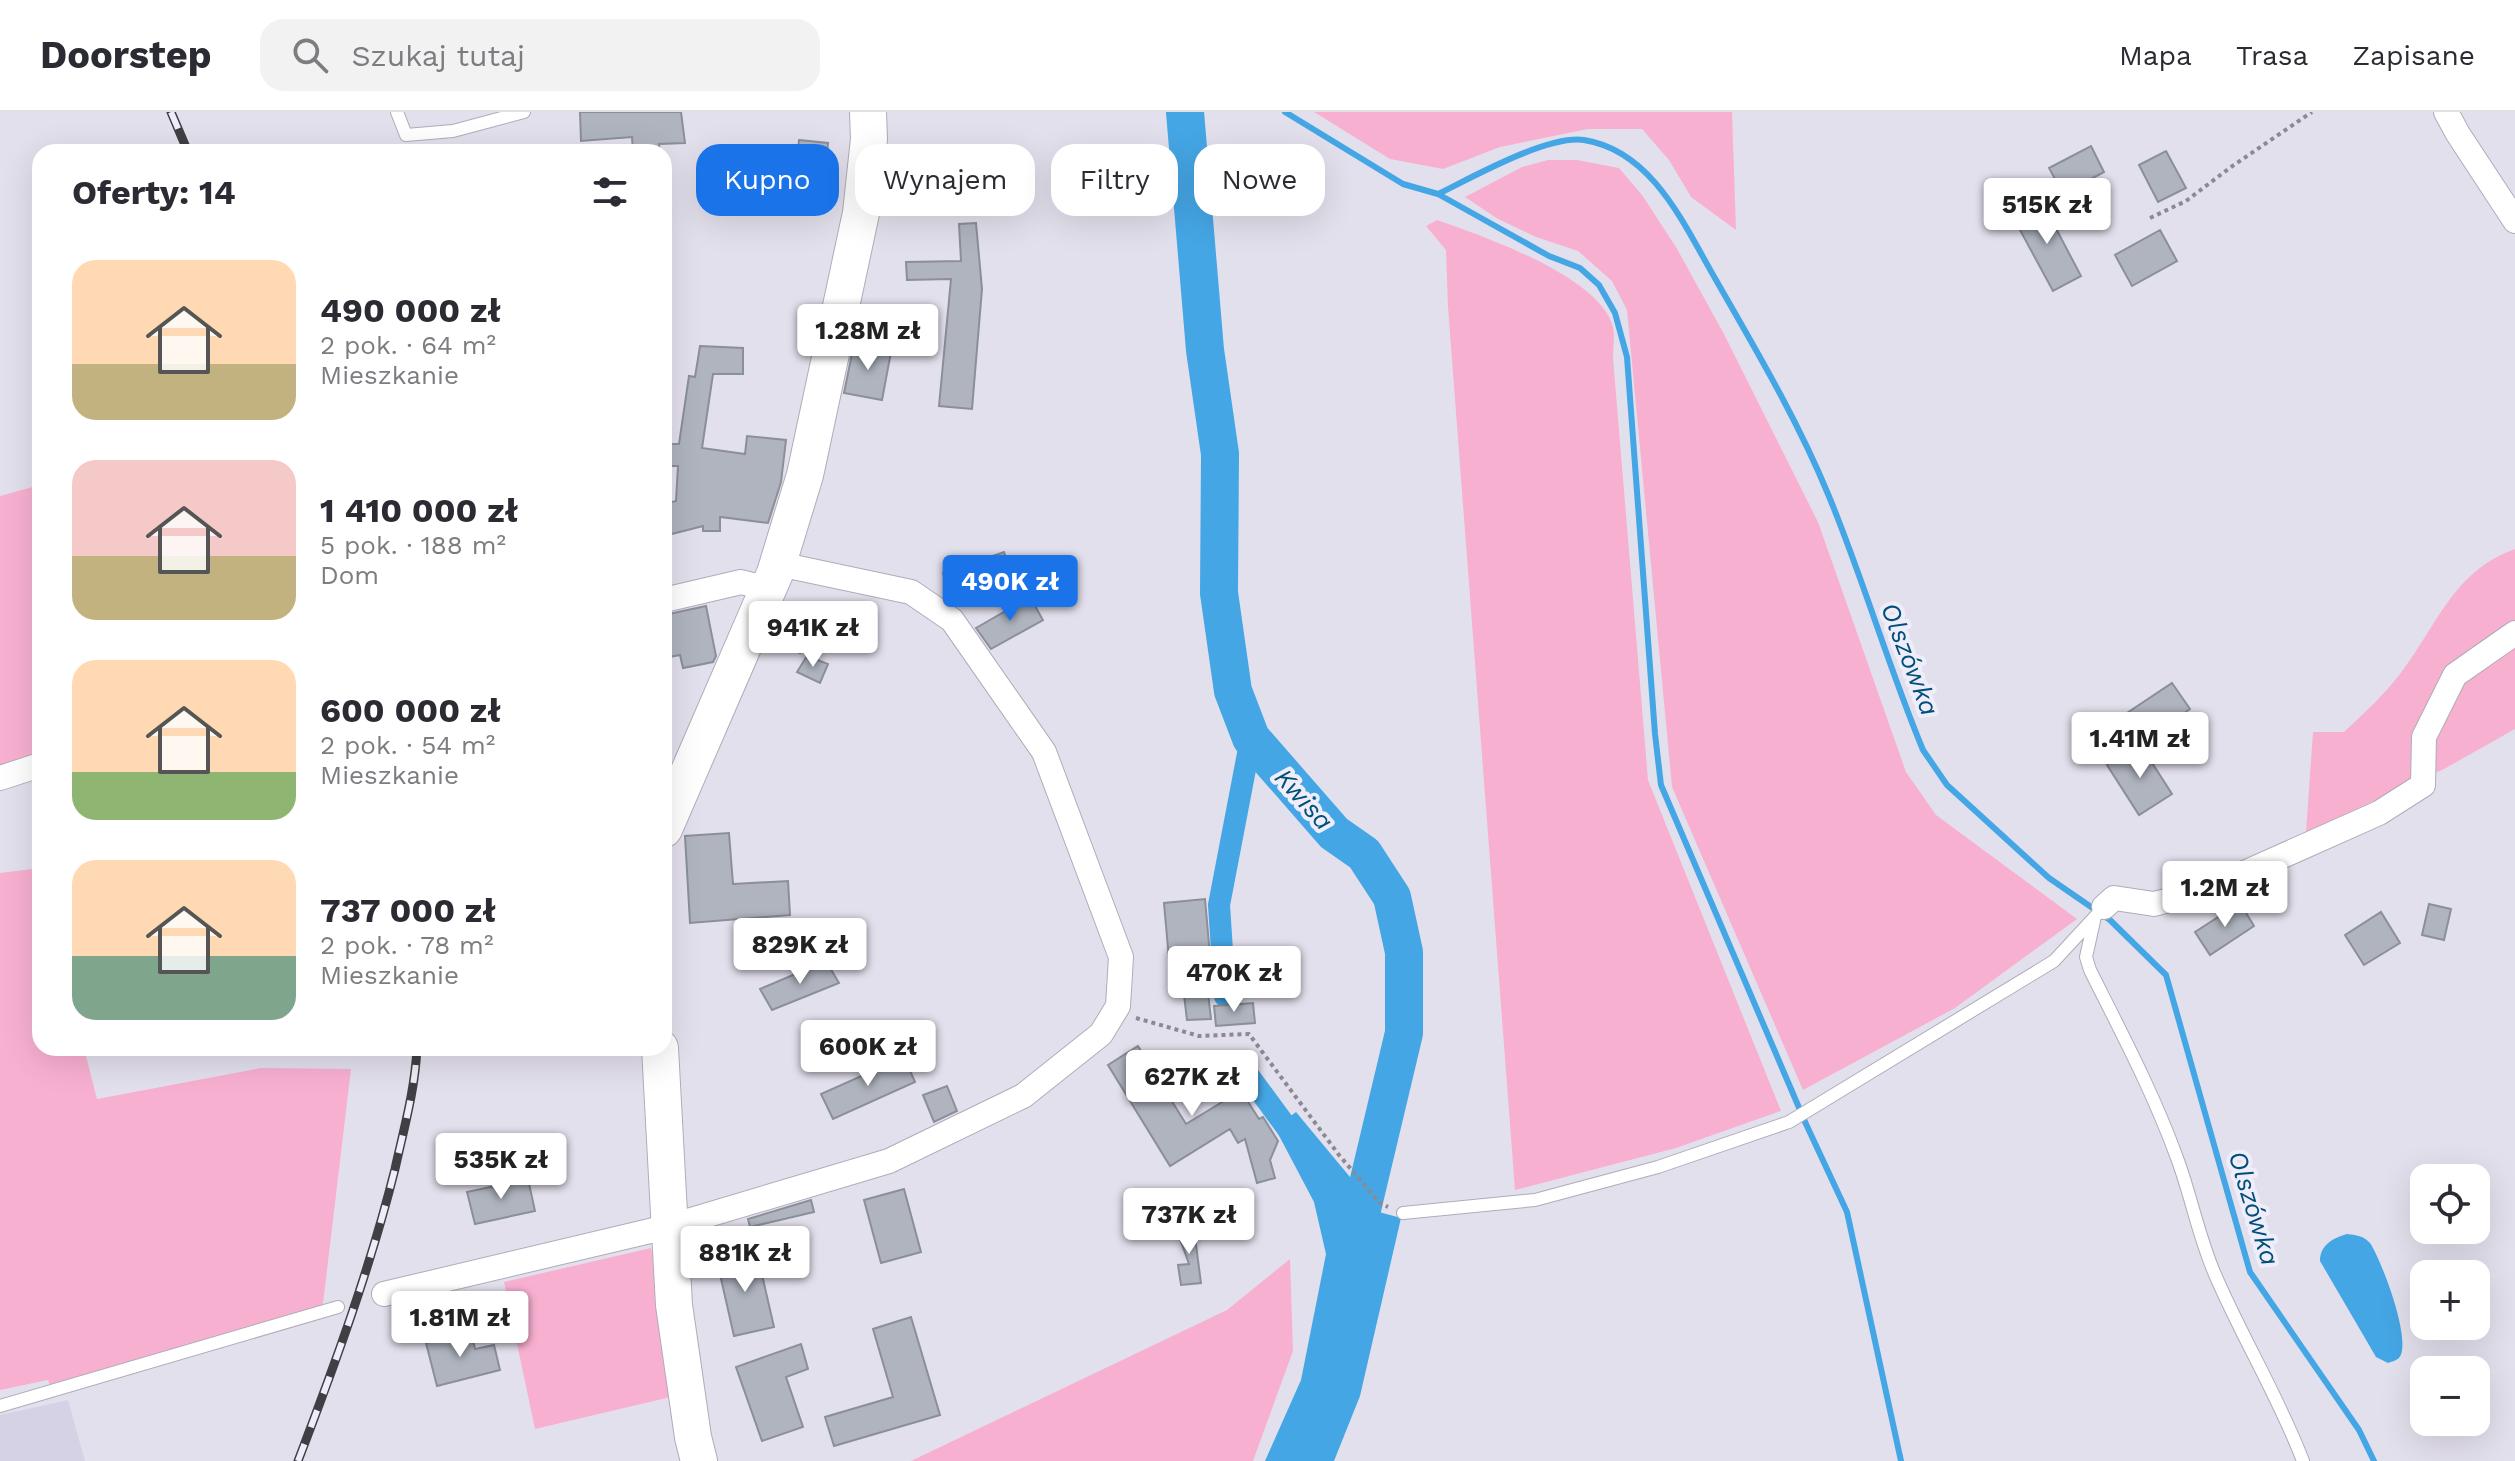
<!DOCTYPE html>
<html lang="pl">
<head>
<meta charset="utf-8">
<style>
  body { margin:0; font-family:"Work Sans",sans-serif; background:#f2f2f3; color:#2b2b33; height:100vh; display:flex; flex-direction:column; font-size:30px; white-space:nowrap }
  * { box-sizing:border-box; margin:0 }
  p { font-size:26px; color:#7c7c81 }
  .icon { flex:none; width:44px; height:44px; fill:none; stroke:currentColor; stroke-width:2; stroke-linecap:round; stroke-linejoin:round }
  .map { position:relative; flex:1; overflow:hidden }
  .details { position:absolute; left:32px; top:32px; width:640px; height:912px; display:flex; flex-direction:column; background:#fff; border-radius:24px; box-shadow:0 8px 32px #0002 }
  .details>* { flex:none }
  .top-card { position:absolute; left:696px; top:32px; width:760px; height:72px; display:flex; gap:16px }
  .tools { position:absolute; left:2410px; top:1052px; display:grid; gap:16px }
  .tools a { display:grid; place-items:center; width:80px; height:80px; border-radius:16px; background:#fff; box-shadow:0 8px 32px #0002; font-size:40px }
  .price { position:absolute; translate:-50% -68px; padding:0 18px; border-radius:8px; background:#fff; color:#222; font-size:26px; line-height:52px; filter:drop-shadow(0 2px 4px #0008) }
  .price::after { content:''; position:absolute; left:50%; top:48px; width:24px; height:18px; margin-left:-12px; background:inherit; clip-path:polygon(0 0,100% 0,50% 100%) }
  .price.active { background:#1a73e8; color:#fff }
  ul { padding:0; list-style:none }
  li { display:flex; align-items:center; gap:24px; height:200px; padding:0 40px }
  li span { display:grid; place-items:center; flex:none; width:224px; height:160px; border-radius:24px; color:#555 }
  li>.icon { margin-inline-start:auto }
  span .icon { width:96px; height:96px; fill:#fffc; stroke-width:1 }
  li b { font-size:34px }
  h2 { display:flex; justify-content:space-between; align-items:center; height:96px; padding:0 40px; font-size:34px }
  .tag { padding:0 28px; border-radius:24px; background:#fff; box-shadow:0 8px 32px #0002; font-size:28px; line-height:72px }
  .tag.active { background:#1a73e8; color:#fff }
  header { display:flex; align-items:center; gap:48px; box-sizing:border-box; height:112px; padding:0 40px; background:#fff; border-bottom:2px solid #e1e1e2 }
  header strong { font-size:38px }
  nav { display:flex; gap:44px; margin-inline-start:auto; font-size:28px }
  .search { width:560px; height:72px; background:#f2f2f3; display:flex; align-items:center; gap:20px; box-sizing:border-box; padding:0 28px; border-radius:24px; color:#7c7c81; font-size:30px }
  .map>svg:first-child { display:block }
  .built { fill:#d6d2e6 }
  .green { fill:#f8b0d1 }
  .water { fill:#45a6e5 }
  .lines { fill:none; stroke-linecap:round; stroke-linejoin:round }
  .stream { stroke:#45a6e5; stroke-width:6 }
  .canal { stroke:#45a6e5; stroke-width:22 }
  .river { stroke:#45a6e5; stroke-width:38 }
  .building { fill:#afb4bf; stroke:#8a8f9a; stroke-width:2 }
  .lane-casing { stroke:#afacb8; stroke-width:14 }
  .street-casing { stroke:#afacb8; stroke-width:26 }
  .secondary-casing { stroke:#afacb8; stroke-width:38 }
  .path { stroke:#8b8992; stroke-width:4; stroke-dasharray:4 4; stroke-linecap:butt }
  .lane { stroke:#fff; stroke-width:12 }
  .street { stroke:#fff; stroke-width:24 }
  .secondary { stroke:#fff; stroke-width:36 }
  .rail-casing { stroke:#403f44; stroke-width:9 }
  .rail { stroke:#f0edfa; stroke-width:6; stroke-dasharray:18; stroke-linecap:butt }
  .labels { text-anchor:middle; stroke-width:8; stroke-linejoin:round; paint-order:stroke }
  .water-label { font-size:26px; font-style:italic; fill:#004f78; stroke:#f0edfa }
</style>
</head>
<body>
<header>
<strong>Doorstep</strong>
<div class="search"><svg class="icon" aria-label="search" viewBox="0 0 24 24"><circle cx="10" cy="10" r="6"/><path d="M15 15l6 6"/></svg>Szukaj tutaj</div>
<nav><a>Mapa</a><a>Trasa</a><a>Zapisane</a></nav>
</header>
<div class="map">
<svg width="2515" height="1349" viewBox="0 0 2515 1349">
  <rect width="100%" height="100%" fill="#e3e0ed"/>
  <path class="built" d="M 68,1288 L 85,1349 L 0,1349 L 0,1303 Z"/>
  <path class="green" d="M 1314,0 L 1732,0 L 1736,118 L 1691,85 L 1669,48 L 1642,17 L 1588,17 L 1500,35 L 1443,57 L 1390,47 Z
    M 1548,48 L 1577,48 L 1619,56 L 1642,83 L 1676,135 L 1724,222 L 1818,410 L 1906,660 L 1936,703 L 2077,807 L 1955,896 L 1803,978 L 1672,675 L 1627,198 L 1612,169 L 1578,139 L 1536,125 L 1498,107 L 1465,85 L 1522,55 Z
    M 1437,108 C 1483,124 1601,165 1613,215 C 1615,224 1613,237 1613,246 L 1648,668 L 1781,999 L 1676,1036 L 1515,1078 L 1448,195 L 1446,138 L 1426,114 Z
    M 40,373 L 40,653 L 0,666 L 0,384 Z
    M 2515,437 L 2515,617 L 2444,657 L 2306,720 L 2313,620 L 2344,620 C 2363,602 2384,583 2400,562 C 2437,514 2453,459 2515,437 Z
    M 40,756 L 40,936 L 84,936 L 97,987 L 261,956 L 351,957 L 322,1200 L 52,1279 L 48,1268 L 0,1278 L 0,761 Z
    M 651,1136 L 675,1284 L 535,1317 L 504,1170 Z
    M 1290,1147 L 1293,1239 L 1253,1349 L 911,1349 L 1227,1198 Z"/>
  <path class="water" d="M 1296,1000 L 1379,1100 L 1401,1106 L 1360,1284 L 1334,1349 L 1265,1349 L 1301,1268 L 1326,1142 L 1314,1090 L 1275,1016 Z
    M 2347,1122 C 2356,1123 2364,1124 2370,1131 C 2381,1147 2413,1230 2399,1246 C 2397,1248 2391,1250 2388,1251 L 2376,1245 L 2320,1149 C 2320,1133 2333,1126 2347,1122 Z"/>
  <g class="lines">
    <path class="stream" d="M 1285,0 L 1403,72 L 1438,82 C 1473,65 1547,23 1584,28 C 1653,39 1684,113 1716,168 C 1756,238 1797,307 1828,382 C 1863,466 1888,554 1923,638 L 1947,673 L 2049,766 L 2110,808 L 2166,863 L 2250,1160 L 2359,1318 L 2374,1349
      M 1438,82 L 1549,144 L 1580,156 L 1599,173 L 1615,201 L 1627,245 L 1655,622 L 1661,673 L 1806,1012 L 1847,1100 L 1901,1349"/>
    <path class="canal" d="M 1225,884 L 1219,793 L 1251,626
      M 1243,956 L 1299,1032"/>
    <path class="river" d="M 1185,0 L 1205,238 L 1220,342 L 1219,481 L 1233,579 L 1251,626 L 1334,721 L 1364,742 L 1392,785 L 1404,840 L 1404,921 L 1353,1135"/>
  </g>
  <path class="building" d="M 580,0 L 681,0 L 685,31 L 659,32 L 660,40 L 633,40 L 632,25 L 581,29 Z
    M 799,28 L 828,31 L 824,75 L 795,72 Z
    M 2091,34 L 2104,60 L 2063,82 L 2049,56 Z
    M 2166,39 L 2186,76 L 2158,90 L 2139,53 Z
    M 941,54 L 970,54 L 970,80 L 942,81 Z
    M 2042,90 L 2081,164 L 2053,179 L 2013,105 Z
    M 976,111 L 982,177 L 972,297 L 939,294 L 951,167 L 907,168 L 906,150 L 961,149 L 959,112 Z
    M 2160,118 L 2177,149 L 2132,174 L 2115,143 Z
    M 854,232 L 891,240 L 882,288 L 844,281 Z
    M 700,234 L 743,236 L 743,262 L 713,262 L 702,336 L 745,342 L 747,324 L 786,328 L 781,370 L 768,411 L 720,405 L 720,419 L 703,419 L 703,414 L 664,424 L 664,392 L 676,389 L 678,354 L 664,354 L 664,337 L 668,338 L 668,332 L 679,332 L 689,264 L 695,265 Z
    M 1004,440 L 1013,466 L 952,487 L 943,461 Z
    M 1030,485 L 1043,508 L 991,537 L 976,516 Z
    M 795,492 L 818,501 L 800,541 L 778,532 Z
    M 706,494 L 716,544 L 713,550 L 683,556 L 680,543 L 664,546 L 664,503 Z
    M 807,544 L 828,552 L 820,571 L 797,560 Z
    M 2172,571 L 2190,597 L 2140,632 L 2121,605 Z
    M 2140,632 L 2172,682 L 2139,703 L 2107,653 Z
    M 729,721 L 733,772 L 788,769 L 790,803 L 690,811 L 685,724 Z
    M 1205,787 L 1211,855 L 1205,855 L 1211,907 L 1187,908 L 1181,858 L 1170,859 L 1164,791 Z
    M 2240,791 L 2254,814 L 2210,843 L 2195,820 Z
    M 2429,792 L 2451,797 L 2444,828 L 2422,823 Z
    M 2381,800 L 2400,831 L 2364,853 L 2345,823 Z
    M 826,849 L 839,871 L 772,898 L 760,877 Z
    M 1253,891 L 1255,911 L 1216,914 L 1214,894 Z
    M 1138,934 L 1186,1012 L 1237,981 L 1242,988 L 1245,985 L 1259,1007 L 1263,1005 L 1278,1029 L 1270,1048 L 1275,1066 L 1257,1071 L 1245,1027 L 1238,1031 L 1230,1017 L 1170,1054 L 1108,953 Z
    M 1211,941 L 1224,960 L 1179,964 Z
    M 904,945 L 915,970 L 833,1007 L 821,982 Z
    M 947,974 L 957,999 L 934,1010 L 923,983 Z
    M 528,1067 L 535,1099 L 475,1112 L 467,1080 Z
    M 904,1077 L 921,1140 L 881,1151 L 864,1088 Z
    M 811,1088 L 814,1100 L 750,1115 L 748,1107 Z
    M 1193,1110 L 1201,1171 L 1181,1173 L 1178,1153 L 1189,1152 L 1176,1116 Z
    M 757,1141 L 774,1215 L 734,1224 L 717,1149 Z
    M 911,1205 L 940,1303 L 834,1334 L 825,1305 L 893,1285 L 873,1217 Z
    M 471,1220 L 475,1237 L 494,1233 L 500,1258 L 437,1274 L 426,1231 Z
    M 801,1232 L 808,1257 L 786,1265 L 803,1315 L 762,1329 L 736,1255 Z"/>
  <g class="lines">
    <defs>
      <path id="lane" d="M 397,0 L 406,23 L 453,19 L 524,0
        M 2094,809 L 2086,845 L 2090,858 C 2121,920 2153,980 2177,1046 C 2192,1086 2199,1128 2217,1167 C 2244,1229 2279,1286 2303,1349
        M 1403,1101 L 1535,1088 L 1658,1055 L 1789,1010 L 2054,849 L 2104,795
        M 0,1294 L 338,1195"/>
      <path id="street" d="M 2446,0 L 2458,22 L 2515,109
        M 664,488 L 741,470 L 768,477
        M 0,666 L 40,653
        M 2104,795 L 2114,786 L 2154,792 L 2204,779 L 2379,701 L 2423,673 L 2424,625 L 2455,563 L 2515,521
        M 384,1182 L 671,1114 L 889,1049 L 1023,984 L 1101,922 L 1118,894 L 1121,845 L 1044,640 L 952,508 L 911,480 L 779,452"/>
      <path id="secondary" d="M 664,717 L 775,461 L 805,363 L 861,101 L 869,27 L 868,0
        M 660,936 L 674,1193 L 693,1325 L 699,1349"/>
    </defs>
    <use href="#lane" class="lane-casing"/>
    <use href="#street" class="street-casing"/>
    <use href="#secondary" class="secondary-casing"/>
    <path class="path" d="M 2150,106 L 2186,89 L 2231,55 L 2312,0
      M 1136,906 L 1199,924 L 1249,922 L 1339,1043 L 1380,1091 L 1388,1095"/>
    <use href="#lane" class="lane"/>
    <use href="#street" class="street"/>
    <use href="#secondary" class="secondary"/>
    <defs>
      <path id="rail" d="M 171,0 L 188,40
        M 298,1349 C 335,1252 370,1157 395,1057 C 404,1016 415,978 417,936"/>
    </defs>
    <use href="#rail" class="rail-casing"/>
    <use href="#rail" class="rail"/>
  </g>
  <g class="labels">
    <g class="water-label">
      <text transform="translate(1910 547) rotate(69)" y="9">Olszówka</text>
      <text transform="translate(1304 687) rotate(48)" y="9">Kwisa</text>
      <text transform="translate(2254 1096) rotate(73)" y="9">Olszówka</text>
    </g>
  </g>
</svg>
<div class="tools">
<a><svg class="icon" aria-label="locate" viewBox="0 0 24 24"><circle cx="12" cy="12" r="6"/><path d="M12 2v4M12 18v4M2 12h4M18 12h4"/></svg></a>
<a>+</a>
<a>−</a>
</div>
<b class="price" style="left:2047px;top:134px">515K zł</b>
<b class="price" style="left:868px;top:260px">1.28M zł</b>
<b class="price active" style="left:1010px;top:511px">490K zł</b>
<b class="price" style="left:813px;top:557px">941K zł</b>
<b class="price" style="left:2140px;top:668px">1.41M zł</b>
<b class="price" style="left:2225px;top:817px">1.2M zł</b>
<b class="price" style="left:800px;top:874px">829K zł</b>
<b class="price" style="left:1234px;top:902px">470K zł</b>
<b class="price" style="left:868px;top:976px">600K zł</b>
<b class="price" style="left:1192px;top:1006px">627K zł</b>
<b class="price" style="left:501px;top:1089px">535K zł</b>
<b class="price" style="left:1189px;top:1144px">737K zł</b>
<b class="price" style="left:745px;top:1182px">881K zł</b>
<b class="price" style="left:460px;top:1247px">1.81M zł</b>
<div class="top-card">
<a class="tag active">Kupno</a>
<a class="tag">Wynajem</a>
<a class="tag">Filtry</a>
<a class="tag">Nowe</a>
</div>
<section class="details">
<h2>Oferty: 14<svg class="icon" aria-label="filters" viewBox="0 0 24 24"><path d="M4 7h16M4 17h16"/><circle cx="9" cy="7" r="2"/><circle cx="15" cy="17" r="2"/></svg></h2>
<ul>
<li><span style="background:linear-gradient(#ffd9b3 65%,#c2b280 0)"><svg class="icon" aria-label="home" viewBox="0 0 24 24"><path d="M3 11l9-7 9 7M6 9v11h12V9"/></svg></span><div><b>490 000 zł</b><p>2 pok. · 64 m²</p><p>Mieszkanie</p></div></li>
<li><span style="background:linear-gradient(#f6c9c9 60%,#c2b280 0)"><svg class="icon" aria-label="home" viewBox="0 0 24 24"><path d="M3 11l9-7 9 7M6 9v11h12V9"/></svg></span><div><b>1 410 000 zł</b><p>5 pok. · 188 m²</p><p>Dom</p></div></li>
<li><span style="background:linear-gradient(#ffd9b3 70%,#8fb573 0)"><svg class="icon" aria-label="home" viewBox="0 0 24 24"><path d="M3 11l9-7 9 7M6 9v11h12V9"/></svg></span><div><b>600 000 zł</b><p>2 pok. · 54 m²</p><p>Mieszkanie</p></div></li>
<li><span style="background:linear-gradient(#ffd9b3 60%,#7fa58c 0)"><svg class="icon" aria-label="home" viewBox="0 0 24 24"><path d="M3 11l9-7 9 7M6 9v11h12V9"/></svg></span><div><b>737 000 zł</b><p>2 pok. · 78 m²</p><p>Mieszkanie</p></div></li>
</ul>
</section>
</div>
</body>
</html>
